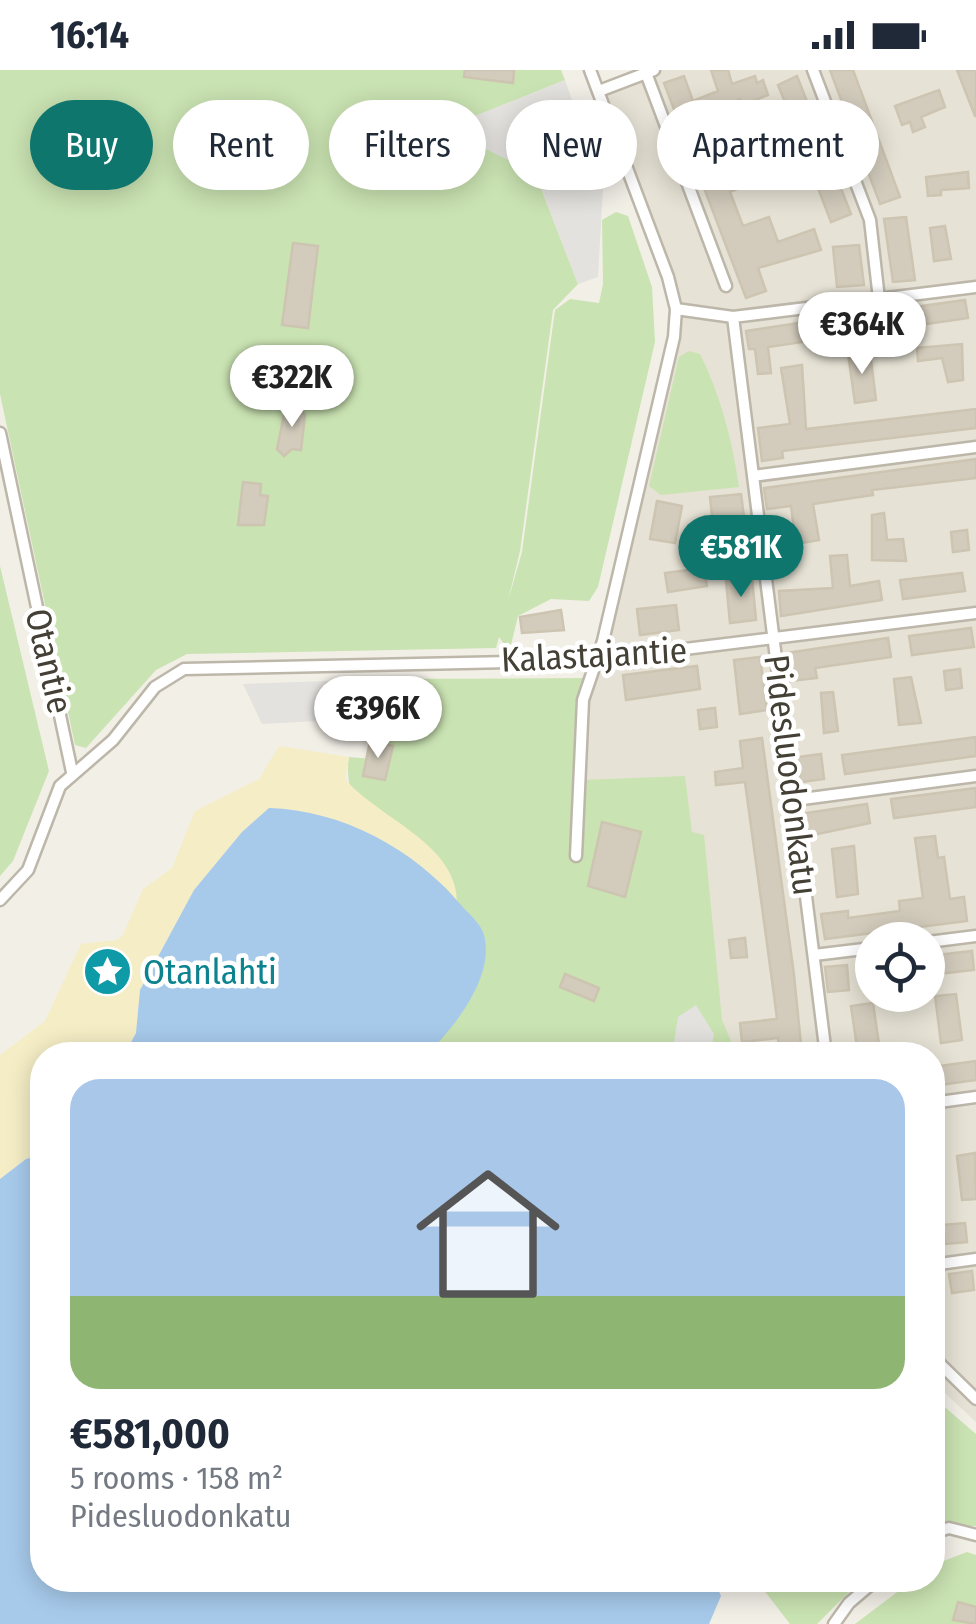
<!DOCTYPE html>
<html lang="en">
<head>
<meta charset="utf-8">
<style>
  body { margin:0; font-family:"Fira Sans Condensed",sans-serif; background:#f2f2f3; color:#1f2937; height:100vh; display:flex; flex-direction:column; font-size:38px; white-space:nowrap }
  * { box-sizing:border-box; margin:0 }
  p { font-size:32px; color:#747a83 }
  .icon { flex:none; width:55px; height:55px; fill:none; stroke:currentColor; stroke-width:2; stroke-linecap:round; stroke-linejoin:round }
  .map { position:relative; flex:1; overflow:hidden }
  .panel { position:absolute; left:30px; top:972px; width:915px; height:550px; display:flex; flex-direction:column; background:#fff; border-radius:40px; box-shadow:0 5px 25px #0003 }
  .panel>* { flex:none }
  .hud { position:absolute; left:30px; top:30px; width:918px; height:90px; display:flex; gap:20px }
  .buttons { position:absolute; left:855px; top:852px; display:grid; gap:20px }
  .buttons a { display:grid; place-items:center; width:90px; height:90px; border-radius:50%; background:#fff; box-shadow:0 5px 25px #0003; font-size:50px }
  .price { position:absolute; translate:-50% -85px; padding:0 22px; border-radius:35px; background:#fff; color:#222; font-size:32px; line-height:65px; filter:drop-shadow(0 2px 5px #0008) }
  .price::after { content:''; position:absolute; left:50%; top:60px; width:30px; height:22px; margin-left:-15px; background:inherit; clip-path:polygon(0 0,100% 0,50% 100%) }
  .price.current { background:#0f766e; color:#fff }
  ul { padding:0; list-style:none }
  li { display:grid; align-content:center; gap:20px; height:530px; padding:0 40px }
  li span { display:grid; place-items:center; height:310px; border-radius:30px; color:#555 }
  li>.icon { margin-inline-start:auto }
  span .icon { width:180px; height:180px; fill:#fffc; stroke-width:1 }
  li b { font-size:42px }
  .tag { padding:0 35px; border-radius:45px; background:#fff; box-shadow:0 5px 25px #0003; font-size:35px; line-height:90px }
  .tag.current { background:#0f766e; color:#fff }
  .status { display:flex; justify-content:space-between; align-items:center; height:70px; padding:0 50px; background:#fff; direction:ltr }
  .status svg { height:28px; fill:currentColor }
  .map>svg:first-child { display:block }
  .residential { fill:#e6e2d5; fill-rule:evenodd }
  .green { fill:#cae3b2 }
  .sand { fill:#f4edc5 }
  .parking { fill:#e3e2de }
  .water { fill:#a7caeb }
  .building { fill:#d3ccbd; stroke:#cdc4b1; stroke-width:2.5 }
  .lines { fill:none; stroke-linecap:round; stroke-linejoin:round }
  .minor-casing { stroke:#bdb7aa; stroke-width:15 }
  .minor { stroke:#fff; stroke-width:10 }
  .labels { text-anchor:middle; stroke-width:9; stroke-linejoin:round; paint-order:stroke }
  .street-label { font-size:35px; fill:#444036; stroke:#fff }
  .culture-label { font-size:35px; fill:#0d838f; stroke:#fff; text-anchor:start }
</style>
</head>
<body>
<div class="status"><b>16:14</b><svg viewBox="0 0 49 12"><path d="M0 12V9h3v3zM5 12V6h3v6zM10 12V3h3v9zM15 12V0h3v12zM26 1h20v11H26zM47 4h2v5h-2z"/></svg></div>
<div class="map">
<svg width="976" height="1554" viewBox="0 0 976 1554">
  <rect width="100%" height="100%" fill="#f2efe7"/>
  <path class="residential" d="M 654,0 L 976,0 L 976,1352 L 933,1312 L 932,985 L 716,985 L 580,710 L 583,630 L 603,571 L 676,239 L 599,21 ZM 872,870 L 928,870 L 928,925 L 872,925 Z"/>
  <path class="green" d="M 0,0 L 561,0 L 565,10 L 463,51 L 527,82 L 578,214 L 553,240 L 520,481 L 508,531 L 522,482 L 555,240 L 570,229 L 599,233 L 603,214 L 602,150 L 616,142 L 628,146 L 652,217 L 655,272 L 598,517 L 589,531 L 551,529 L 518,546 L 511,575 L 506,577 L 499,567 L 496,578 L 187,584 L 156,600 L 86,678 L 75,675 L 0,324 Z
    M 689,281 L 700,284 C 721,326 732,370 739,417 L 661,425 L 649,416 L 679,287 Z
    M 0,496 L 49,701 L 13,791 L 0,806 Z
    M 590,608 L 583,630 L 581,710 L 685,706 L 692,762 L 704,765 L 722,950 L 737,985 L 426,985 L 474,923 C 435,867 337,755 349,687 L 372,689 L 387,609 Z
    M 932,1326 L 976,1364 L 976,1456 L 933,1456 Z
    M 967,1482 L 976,1485 L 976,1554 L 855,1554 L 913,1510 L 932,1510 L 933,1495 Z
    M 756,1510 L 861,1510 L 817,1554 L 790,1554 Z"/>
  <path class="sand" d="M 279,676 L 349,687 L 345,709 C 378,748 456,773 457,831 L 446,818 C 387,780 342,739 268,739 L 242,762 L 194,820 L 140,920 L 136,963 L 124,985 L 42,985 L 42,1085 L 25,1089 L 0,1109 L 0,985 L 45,951 L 81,874 L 117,870 L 123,865 L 143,819 L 172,798 L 195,741 L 259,709 Z"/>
  <path class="parking" d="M 565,10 L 603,119 L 598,207 L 578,214 L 527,82 L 508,90 L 459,66 L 462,51 Z
    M 387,609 L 379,648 L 262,654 L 243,614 Z
    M 696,935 L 714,964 L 710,985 L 672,985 L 678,947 Z"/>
  <path class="water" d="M 269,738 C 342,740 414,779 461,835 C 468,843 482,855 484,865 C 495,907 454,958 426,985 L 124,985 L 136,963 L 140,920 L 194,820 L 242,762 Z
    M 42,1085 L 42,1510 L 714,1510 L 721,1526 L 709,1554 L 0,1554 L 0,1109 L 26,1089 Z"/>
  <path class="building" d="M 465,0 L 514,0 L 513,13 L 464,7 Z
    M 711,0 L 728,0 L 732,14 L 755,6 L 757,13 L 763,10 L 768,25 L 742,35 L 740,29 L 700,45 L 722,101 L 767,85 L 762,72 L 774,67 L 780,83 L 802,74 L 778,15 L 797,6 L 851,144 L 831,152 L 807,89 L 730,122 L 743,156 L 769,147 L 778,172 L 814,159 L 821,180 L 758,198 L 766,221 L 746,228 L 664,13 L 684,6 L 693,31 L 718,21 Z
    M 830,0 L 853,0 L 900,127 L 880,134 Z
    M 957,0 L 976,0 L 976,46 L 975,46 Z
    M 939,20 L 945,37 L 921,47 L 925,57 L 913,62 L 910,52 L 902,55 L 895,36 Z
    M 968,102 L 969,118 L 941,120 L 941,125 L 928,126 L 926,107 Z
    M 906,147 L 915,210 L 893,212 L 884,149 Z
    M 945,156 L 951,189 L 934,191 L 930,158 Z
    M 293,173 L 318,176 L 308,258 L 282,255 Z
    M 859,175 L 864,215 L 837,217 L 833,177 Z
    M 965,230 L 968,248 L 830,268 L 828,249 Z
    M 806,252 L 809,271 L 768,277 L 771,303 L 758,304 L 755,279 L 749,279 L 746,261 Z
    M 962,274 L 963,310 L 948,312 L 942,288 L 918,291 L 917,278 Z
    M 870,282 L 876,330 L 855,333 L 848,284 Z
    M 802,295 L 806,359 L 976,339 L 976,358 L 782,381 L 783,388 L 762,391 L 758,358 L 790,354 L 781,298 Z
    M 286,335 L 295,335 L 305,345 L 301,380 L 292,379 L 284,386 L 277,379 Z
    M 976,389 L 976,408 L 872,420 L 873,425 L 813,434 L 819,470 L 796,474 L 791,436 L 767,439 L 764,418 Z
    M 243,412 L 261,414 L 260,425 L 268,426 L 264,455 L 238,455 Z
    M 741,424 L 747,470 L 715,474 L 710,427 Z
    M 657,431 L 682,436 L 675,473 L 650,469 Z
    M 884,443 L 887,470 L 903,469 L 906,491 L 872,490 L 872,445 Z
    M 967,460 L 969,480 L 953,482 L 951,462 Z
    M 847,485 L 850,516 L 879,511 L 882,530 L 781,546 L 779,521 L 833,518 L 830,486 Z
    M 704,498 L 707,516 L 668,522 L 665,503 Z
    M 962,503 L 965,521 L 903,529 L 900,510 Z
    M 752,508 L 756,550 L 730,553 L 726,511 Z
    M 676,535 L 679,560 L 640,565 L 637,539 Z
    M 561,540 L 564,560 L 522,563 L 520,547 Z
    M 971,558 L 974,577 L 912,585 L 909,566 Z
    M 888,568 L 891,587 L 815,598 L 817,608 L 790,611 L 786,583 Z
    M 760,587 L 767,640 L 740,644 L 734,590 Z
    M 697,596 L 700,619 L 626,630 L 623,605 Z
    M 960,599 L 962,618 L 946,620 L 944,601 Z
    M 911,607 L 921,653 L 899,655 L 894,609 Z
    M 833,622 L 838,661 L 824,663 L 821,623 Z
    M 715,638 L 717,657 L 700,659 L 698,640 Z
    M 976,667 L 976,686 L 845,704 L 842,685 Z
    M 762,668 L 794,905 L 802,985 L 780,985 L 778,968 L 742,972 L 740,953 L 777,949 L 774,925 L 745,712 L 716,715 L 715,702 L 743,698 L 740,671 Z
    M 370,671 L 393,676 L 385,710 L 363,706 Z
    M 821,684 L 824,709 L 801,712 L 798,687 Z
    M 976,718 L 976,737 L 894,748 L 891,729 Z
    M 867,734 L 870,753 L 808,766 L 806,743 Z
    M 602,752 L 641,762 L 625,827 L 588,816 Z
    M 935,766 L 938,788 L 944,787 L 950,829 L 964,827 L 967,851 L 825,869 L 821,844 L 848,841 L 848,848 L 900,841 L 899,831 L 923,828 L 915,768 Z
    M 854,776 L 858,824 L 837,827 L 832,779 Z
    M 745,868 L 747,887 L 731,888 L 729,870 Z
    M 972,881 L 974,900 L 928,905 L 928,886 Z
    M 847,895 L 849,920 L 828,922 L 825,897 Z
    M 565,904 L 599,918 L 594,931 L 560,917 Z
    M 956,924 L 962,970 L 941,973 L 935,926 Z
    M 873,933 L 880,981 L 858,984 L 851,936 Z
    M 976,991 L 976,1010 L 932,1016 L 932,997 Z
    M 975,1083 L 976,1129 L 962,1130 L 957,1086 Z
    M 965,1153 L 967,1172 L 945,1174 L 943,1155 Z
    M 972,1201 L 974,1220 L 952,1223 L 949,1204 Z
    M 958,1532 L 976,1537 L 976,1554 L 953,1550 Z"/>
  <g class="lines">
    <defs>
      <path id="minor" d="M 813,0 L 870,150 L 879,229
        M 646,3 L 726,216
        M 599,21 L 654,0
        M 676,239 L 733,247 L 976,217
        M 733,247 L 826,985
        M 0,363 L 72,702
        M 753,406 L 976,377
        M 795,730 L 976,706
        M 576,786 L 583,630 L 603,571 L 674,267 L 676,239 L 668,207 L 590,0
        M 0,830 L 28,800 L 60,716 L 113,670 L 155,617 L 184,599 L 596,590 L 976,543
        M 928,872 L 976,866
        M 814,885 L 872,878
        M 932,1033 L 976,1027
        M 932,1195 L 976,1189
        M 932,1286 L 976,1329
        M 932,1463 L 949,1458 L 976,1465
        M 834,1554 L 849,1533 L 876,1510"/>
    </defs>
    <use href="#minor" class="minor-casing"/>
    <use href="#minor" class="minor"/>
  </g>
  <defs>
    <symbol id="sight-disc" viewBox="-11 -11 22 22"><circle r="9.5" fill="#0f9aa8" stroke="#fff"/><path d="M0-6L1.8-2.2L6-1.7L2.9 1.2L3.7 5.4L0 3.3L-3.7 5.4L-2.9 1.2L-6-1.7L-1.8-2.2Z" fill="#fff"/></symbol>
  </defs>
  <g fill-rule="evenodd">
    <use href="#sight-disc" x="80" y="874" width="55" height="55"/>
  </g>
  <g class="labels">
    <g class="street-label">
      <text transform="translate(594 585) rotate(-3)" y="12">Kalastajantie</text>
      <text transform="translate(49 591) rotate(77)" y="12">Otantie</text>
      <text transform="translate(791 705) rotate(83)" y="12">Pidesluodonkatu</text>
    </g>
    <g class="culture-label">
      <text x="143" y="914">Otanlahti</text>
    </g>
  </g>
</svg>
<div class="buttons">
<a><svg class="icon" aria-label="locate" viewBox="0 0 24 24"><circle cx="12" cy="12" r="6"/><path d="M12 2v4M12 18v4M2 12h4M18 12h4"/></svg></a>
</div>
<b class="price" style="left:862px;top:307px">€364K</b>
<b class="price" style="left:292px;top:360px">€322K</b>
<b class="price current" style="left:741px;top:530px">€581K</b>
<b class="price" style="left:378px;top:691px">€396K</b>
<div class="hud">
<a class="tag current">Buy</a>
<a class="tag">Rent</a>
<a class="tag">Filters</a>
<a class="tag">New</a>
<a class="tag">Apartment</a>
</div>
<section class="panel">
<ul>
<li><span style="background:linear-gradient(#a9c7e8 70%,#8fb573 0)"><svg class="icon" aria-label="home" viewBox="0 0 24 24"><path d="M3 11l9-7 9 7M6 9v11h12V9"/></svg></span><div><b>€581,000</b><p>5 rooms · 158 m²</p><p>Pidesluodonkatu</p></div></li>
</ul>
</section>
</div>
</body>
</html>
